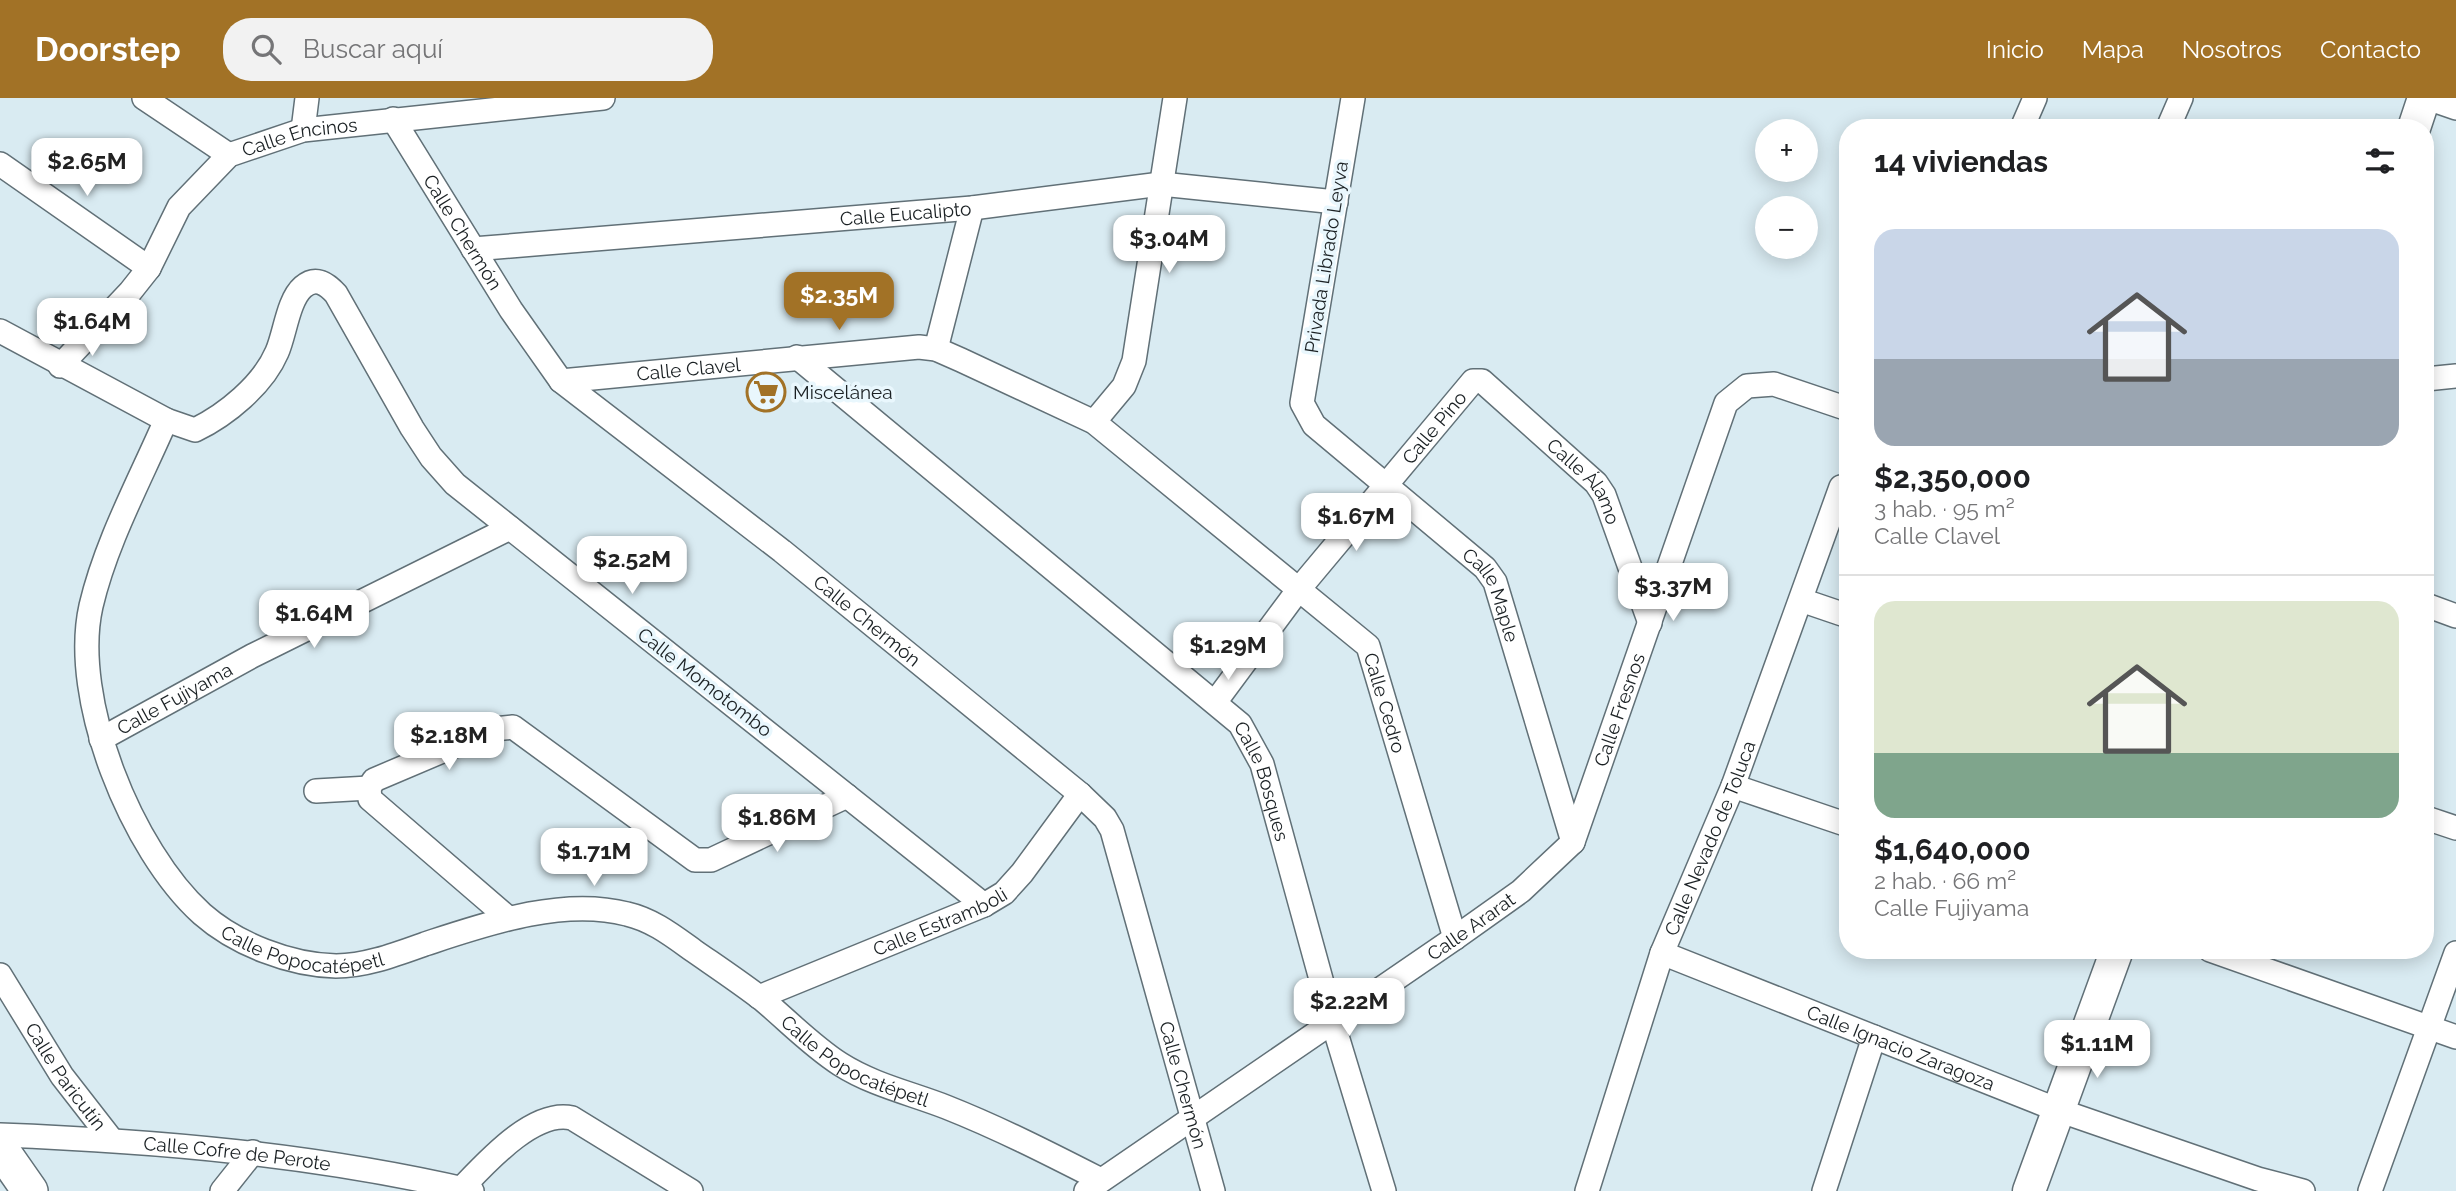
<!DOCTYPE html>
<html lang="es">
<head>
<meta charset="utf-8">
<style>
  body { margin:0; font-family:Raleway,sans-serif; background:#f2f2f2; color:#202124; height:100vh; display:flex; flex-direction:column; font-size:26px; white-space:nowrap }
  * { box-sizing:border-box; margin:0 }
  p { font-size:23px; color:#757577 }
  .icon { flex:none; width:38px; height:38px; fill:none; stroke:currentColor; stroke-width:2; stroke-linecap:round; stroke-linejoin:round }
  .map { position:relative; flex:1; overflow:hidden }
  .side { position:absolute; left:1839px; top:21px; width:595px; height:840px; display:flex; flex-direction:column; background:#fff; border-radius:28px; box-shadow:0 4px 18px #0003 }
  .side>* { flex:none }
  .buttons { position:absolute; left:1755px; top:21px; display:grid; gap:14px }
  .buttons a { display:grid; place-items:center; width:63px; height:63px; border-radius:50%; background:#fff; box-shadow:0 4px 18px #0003; font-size:35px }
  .price { position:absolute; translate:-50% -60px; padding:0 16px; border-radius:14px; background:#fff; color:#222; font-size:23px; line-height:46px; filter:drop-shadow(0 2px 4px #0008) }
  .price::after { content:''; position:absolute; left:50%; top:42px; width:21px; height:16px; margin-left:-10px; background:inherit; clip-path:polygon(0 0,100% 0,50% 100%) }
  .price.current { background:#a27226; color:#fff }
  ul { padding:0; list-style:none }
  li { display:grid; align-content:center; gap:14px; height:371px; padding:0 35px }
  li+li { border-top:2px solid #e0e0e0 }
  li span { display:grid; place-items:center; height:217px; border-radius:21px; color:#555 }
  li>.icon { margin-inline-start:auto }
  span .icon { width:126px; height:126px; fill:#fffc; stroke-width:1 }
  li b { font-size:30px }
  h2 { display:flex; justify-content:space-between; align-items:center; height:84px; padding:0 35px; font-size:30px }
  header { display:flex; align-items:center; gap:42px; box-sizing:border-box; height:98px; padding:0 35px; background:#a27226; color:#fff }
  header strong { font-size:33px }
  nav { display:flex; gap:38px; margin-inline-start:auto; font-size:24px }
  .search { width:490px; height:63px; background:#f2f2f2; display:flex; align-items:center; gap:18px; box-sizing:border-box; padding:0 24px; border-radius:28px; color:#757577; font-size:26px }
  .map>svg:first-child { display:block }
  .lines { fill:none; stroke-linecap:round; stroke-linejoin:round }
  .street-casing { stroke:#617077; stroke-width:26 }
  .secondary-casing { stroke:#617077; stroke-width:35 }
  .primary-casing { stroke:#617077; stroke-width:38 }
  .street { stroke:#fff; stroke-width:23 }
  .secondary { stroke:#fff; stroke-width:32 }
  .primary { stroke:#fff; stroke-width:35 }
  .labels { text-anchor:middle; stroke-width:7; stroke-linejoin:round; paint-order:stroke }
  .street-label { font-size:19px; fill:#1b2124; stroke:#e9f7fd }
  .poi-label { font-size:19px; fill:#1b2124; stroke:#e9f7fd; text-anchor:start }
</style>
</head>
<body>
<header>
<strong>Doorstep</strong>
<div class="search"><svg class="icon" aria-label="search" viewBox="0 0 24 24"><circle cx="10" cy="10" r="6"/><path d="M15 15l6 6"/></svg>Buscar aquí</div>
<nav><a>Inicio</a><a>Mapa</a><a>Nosotros</a><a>Contacto</a></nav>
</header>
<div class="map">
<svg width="2456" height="1093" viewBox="0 0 2456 1093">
  <rect width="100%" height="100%" fill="#d9ebf2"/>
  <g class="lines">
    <defs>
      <g id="street">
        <path d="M 144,0 L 229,57"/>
        <path id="s1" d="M 1353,0 L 1302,305 L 1314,327 L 1485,470 L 1495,484 L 1573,744"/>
        <path d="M 2427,0 L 2456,10"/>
        <path id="s2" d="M 393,21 L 511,212 L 561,283 L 782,453 L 1080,696 L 1105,720 L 1112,732 L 1213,1093"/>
        <path d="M 2022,30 L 2035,0"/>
        <path d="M 2168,30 L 2181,0"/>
        <path d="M 303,32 L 307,0"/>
        <path d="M 0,66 L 149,170"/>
        <path id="s3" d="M 473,151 L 972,110 L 1161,86 L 1336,104"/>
        <path d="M 0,233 L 166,322"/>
        <path d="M 936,251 L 972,110"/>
        <path id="s4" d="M 797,259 L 1240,626 L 1262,666 L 1333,925 L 1384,1093"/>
        <path id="s5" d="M 60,268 L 130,194 L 149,170 L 179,109 L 229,57 L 303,32 L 603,0"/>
        <path d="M 2426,281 L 2456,278"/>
        <path id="s6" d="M 561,283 L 919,249 L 936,251 L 961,262 L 1094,324 L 1368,548 L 1455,840"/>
        <path d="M 1094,324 L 1124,288 L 1134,263 L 1175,0"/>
        <path d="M 1801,502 L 1848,518"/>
        <path d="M 2426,507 L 2456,518"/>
        <path id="s7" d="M 1216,603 L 1299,491 L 1473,283 L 1482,283 L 1596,385 L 1604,397 L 1650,525"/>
        <path id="s8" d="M 101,641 L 252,558 L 510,430"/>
        <path d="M 1733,688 L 1848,727"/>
        <path d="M 316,693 L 369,690"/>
        <path d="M 2426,720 L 2456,730"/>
        <path id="s9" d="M 984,807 L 455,386 L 431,359 L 412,330 L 336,196 C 327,186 316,178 303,189 C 288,202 285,236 277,254 C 263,287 226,317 195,332 L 166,322 C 140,382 106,444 91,508 C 70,601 132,753 202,816 C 236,846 290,867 336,868 C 366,868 397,856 425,846 C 486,826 562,799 627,816 C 653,822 673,838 694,853 C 717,869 741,885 763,902 C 788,923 812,948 840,966 C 873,987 910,995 946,1009 C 999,1030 1048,1055 1099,1081"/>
        <path d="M 507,819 L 370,701 L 369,690 L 374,682 L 494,631 L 513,629 L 695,762 L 711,762 L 847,698"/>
        <path d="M 2210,852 L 2456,939"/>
        <path id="s10" d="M 1662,855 L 2058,1012 L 2258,1081 L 2303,1093"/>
        <path id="s11" d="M 0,877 L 62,978 L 111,1041"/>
        <path id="s12" d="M 759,899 L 984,807 L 1004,795 L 1022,775 L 1080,696"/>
        <path id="s13" d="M 0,1037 C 158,1043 317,1057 472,1093"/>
        <path d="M 222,1093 L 253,1054"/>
        <path d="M 459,1093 C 485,1066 533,1011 572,1020 L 691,1093"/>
        <path id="s14" d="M 1086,1093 L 1455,840 L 1521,793 L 1573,744 L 1726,305 L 1747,288 L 1774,286 L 1848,311"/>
        <path id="s15" d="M 1587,1093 L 1662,855 L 1733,688 L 1841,389"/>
        <path d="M 1824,1093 L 1874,939"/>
        <path d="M 2370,1093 L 2456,855"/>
      </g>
      <path id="secondary" d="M 2414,30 L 2424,0
        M 2029,1093 L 2117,852"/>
      <path id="primary" d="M 0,1050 L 30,1093"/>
    </defs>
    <use href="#street" class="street-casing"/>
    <use href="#secondary" class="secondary-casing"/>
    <use href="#primary" class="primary-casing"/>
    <use href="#street" class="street"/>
    <use href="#secondary" class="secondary"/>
    <use href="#primary" class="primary"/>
  </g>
  <defs>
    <symbol id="supermarket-ring" viewBox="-11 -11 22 22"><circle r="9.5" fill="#e9f7fd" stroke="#a27226" stroke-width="1.5"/><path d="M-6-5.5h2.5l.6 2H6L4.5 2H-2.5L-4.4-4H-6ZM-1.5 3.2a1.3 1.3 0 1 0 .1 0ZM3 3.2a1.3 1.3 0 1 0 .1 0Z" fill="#a27226"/></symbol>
  </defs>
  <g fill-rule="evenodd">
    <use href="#supermarket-ring" x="744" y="272" width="44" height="44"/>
  </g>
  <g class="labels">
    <g class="street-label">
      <text dy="7" stroke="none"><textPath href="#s5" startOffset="346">Calle Encinos</textPath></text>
      <text dy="7" stroke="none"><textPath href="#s3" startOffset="434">Calle Eucalipto</textPath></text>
      <text dy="7" stroke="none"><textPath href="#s2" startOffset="133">Calle Chermón</textPath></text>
      <text transform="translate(1326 159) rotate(-81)" y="7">Privada Librado Leyva</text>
      <text dy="7" stroke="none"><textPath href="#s6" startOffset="128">Calle Clavel</textPath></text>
      <text dy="7" stroke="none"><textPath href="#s7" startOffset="350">Calle Pino</textPath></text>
      <text dy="7" stroke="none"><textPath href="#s7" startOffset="564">Calle Álamo</textPath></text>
      <text dy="7" stroke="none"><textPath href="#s1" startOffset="584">Calle Maple</textPath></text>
      <text dy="7" stroke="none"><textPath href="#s2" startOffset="700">Calle Chermón</textPath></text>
      <text transform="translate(705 584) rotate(38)" y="7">Calle Momotombo</text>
      <text dy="7" stroke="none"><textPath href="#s8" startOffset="84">Calle Fujiyama</textPath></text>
      <text dy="7" stroke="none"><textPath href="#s6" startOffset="964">Calle Cedro</textPath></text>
      <text dy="7" stroke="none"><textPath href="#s14" startOffset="740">Calle Fresnos</textPath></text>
      <text dy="7" stroke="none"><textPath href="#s4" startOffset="637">Calle Bosques</textPath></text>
      <text dy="7" stroke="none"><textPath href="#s15" startOffset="374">Calle Nevado de Toluca</textPath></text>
      <text dy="7" stroke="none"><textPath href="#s12" startOffset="196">Calle Estramboli</textPath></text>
      <text dy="7" stroke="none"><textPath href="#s14" startOffset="467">Calle Ararat</textPath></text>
      <text dy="7" stroke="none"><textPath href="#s9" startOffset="1806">Calle Popocatépetl</textPath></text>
      <text dy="7" stroke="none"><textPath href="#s10" startOffset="257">Calle Ignacio Zaragoza</textPath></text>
      <text dy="7" stroke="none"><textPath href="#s9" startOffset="2415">Calle Popocatépetl</textPath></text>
      <text dy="7" stroke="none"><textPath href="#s11" startOffset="121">Calle Paricutín</textPath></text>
      <text dy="7" stroke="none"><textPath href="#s2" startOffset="1288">Calle Chermón</textPath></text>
      <text dy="7" stroke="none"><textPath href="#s13" startOffset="238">Calle Cofre de Perote</textPath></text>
    </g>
    <g class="poi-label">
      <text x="793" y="301">Miscelánea</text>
    </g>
  </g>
</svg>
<div class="buttons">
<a>+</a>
<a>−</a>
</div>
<b class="price" style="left:87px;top:100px">$2.65M</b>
<b class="price" style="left:1169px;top:177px">$3.04M</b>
<b class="price current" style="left:839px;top:234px">$2.35M</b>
<b class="price" style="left:92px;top:260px">$1.64M</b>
<b class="price" style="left:1356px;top:455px">$1.67M</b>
<b class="price" style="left:632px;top:498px">$2.52M</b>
<b class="price" style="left:1673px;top:525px">$3.37M</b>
<b class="price" style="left:314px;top:552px">$1.64M</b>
<b class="price" style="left:1228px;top:584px">$1.29M</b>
<b class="price" style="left:449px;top:674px">$2.18M</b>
<b class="price" style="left:777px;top:756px">$1.86M</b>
<b class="price" style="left:594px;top:790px">$1.71M</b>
<b class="price" style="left:1349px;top:940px">$2.22M</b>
<b class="price" style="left:2097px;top:982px">$1.11M</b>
<section class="side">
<h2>14 viviendas<svg class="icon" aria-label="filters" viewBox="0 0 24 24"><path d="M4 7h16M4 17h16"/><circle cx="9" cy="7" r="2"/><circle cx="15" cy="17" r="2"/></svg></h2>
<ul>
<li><span style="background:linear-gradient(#c9d6e8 60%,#9aa5b1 0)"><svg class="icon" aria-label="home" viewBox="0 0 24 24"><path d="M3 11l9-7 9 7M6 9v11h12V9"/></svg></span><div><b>$2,350,000</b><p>3 hab. · 95 m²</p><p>Calle Clavel</p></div></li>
<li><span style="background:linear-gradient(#dfe7d0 70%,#7fa58c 0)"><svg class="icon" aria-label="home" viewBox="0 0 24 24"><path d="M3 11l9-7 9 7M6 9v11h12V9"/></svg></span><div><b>$1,640,000</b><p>2 hab. · 66 m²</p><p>Calle Fujiyama</p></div></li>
</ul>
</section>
</div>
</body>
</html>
